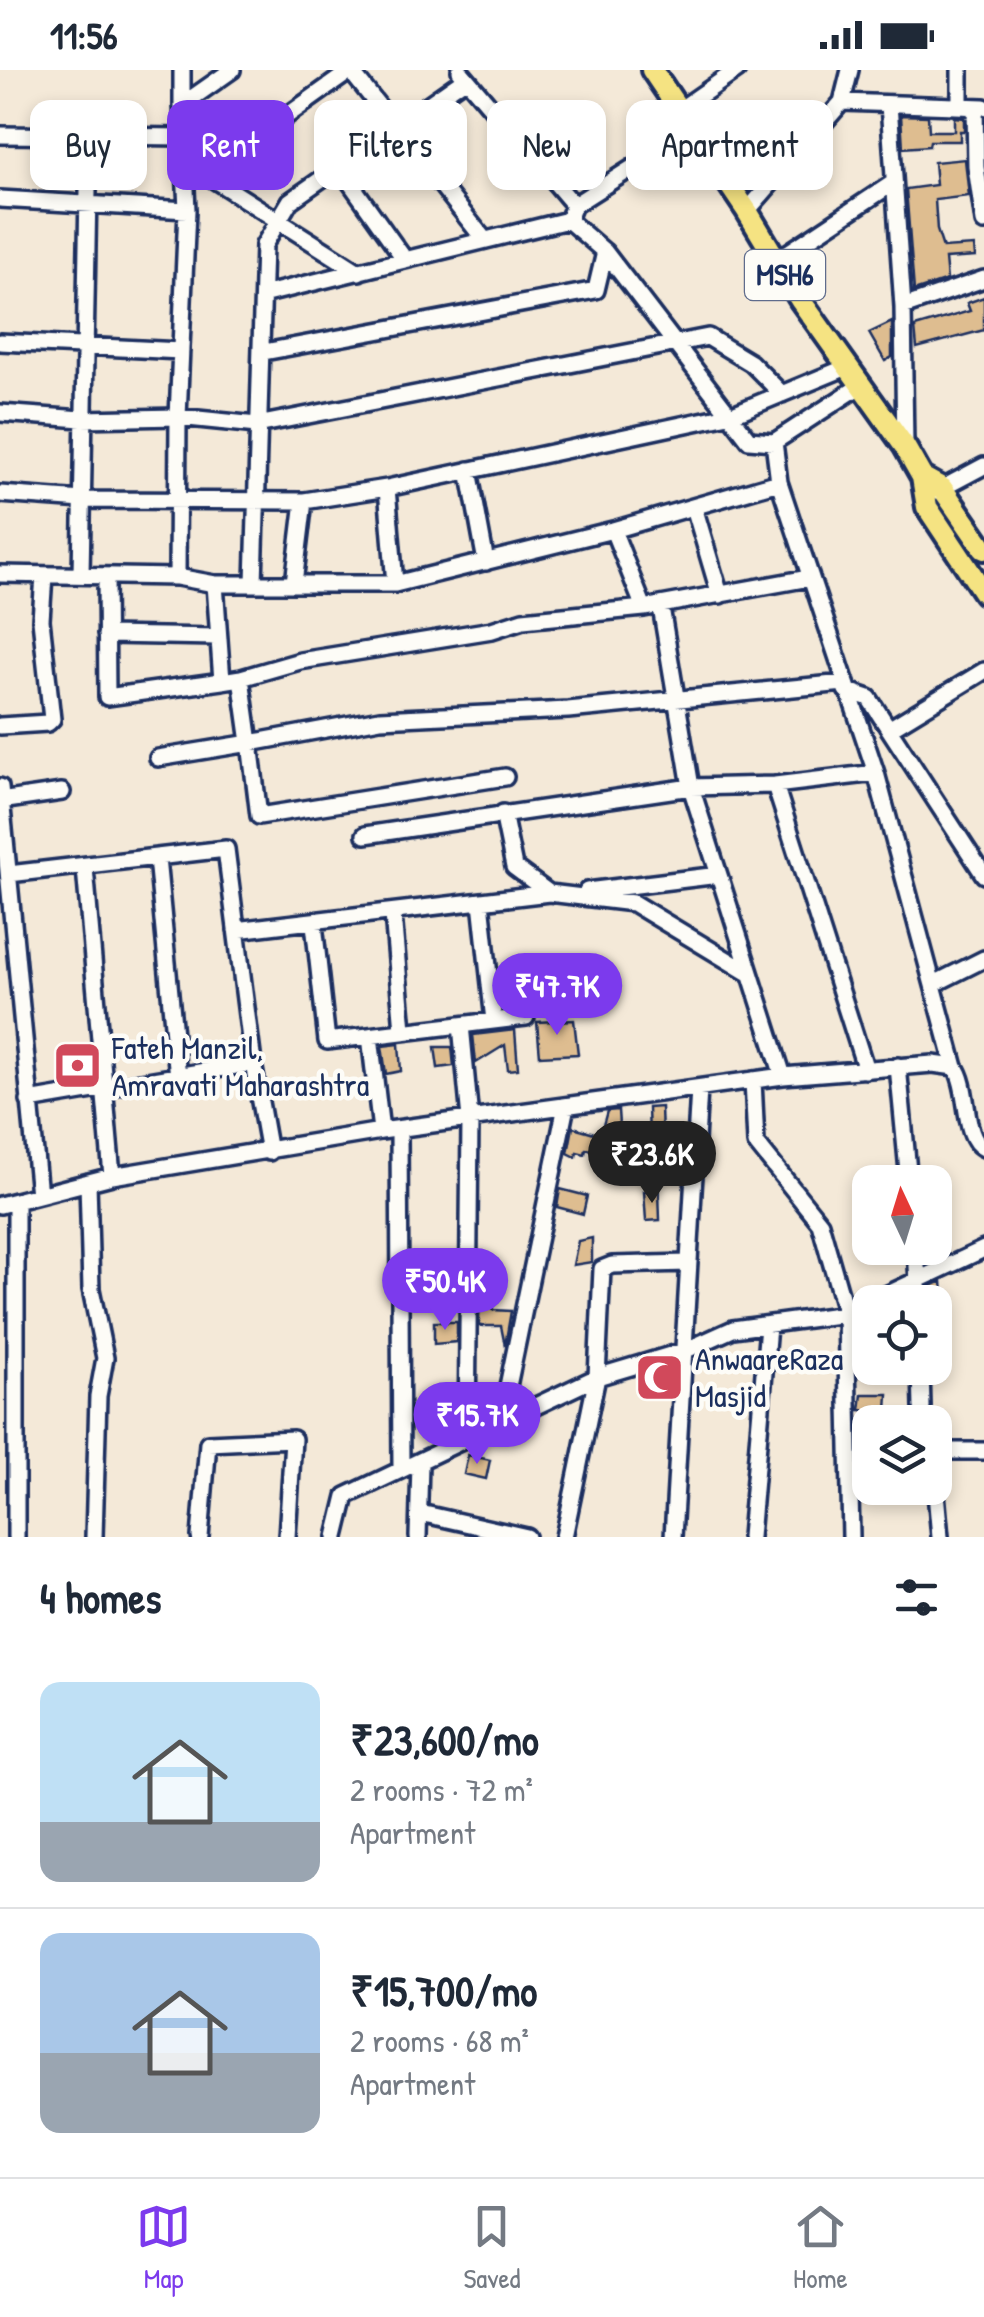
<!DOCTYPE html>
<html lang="en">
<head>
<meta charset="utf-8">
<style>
  body { margin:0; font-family:"Patrick Hand",sans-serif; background:#f6f6f7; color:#1f2937; height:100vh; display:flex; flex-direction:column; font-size:38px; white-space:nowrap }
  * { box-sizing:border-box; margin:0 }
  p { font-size:32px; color:#747a83 }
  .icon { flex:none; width:55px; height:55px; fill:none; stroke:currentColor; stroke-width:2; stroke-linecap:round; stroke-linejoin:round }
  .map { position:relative; height:1467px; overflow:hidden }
  .drawer { display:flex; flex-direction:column; background:#fff; flex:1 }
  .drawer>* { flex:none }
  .guide { position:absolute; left:30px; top:30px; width:925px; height:90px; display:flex; gap:20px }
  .needle { width:65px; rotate:356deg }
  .controls { position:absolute; left:852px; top:1095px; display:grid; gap:20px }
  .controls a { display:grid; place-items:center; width:100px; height:100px; border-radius:20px; background:#fff; box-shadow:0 5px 15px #0003; font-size:50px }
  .price { position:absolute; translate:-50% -85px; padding:0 22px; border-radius:35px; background:#7c3aed; color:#fff; font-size:32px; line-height:65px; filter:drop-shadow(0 2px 5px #0008) }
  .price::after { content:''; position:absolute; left:50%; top:60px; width:30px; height:22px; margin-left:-15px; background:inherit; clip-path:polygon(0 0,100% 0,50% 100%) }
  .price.active { background:#222; color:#fff }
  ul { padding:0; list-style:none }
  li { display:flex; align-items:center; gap:30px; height:250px; padding:0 40px }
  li+li { border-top:2px solid #e0e1e3 }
  li span { display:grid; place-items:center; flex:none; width:280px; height:200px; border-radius:20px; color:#555 }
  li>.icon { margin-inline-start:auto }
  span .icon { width:120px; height:120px; fill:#fffc; stroke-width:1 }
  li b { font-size:42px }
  h2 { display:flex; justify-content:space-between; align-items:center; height:120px; padding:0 40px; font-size:42px }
  .chip { padding:0 35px; border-radius:20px; background:#fff; box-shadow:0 5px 15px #0003; font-size:35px; line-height:90px }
  .chip.active { background:#7c3aed; color:#fff }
  .status { display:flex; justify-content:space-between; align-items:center; height:70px; padding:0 50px; background:#fff; direction:ltr }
  .status svg { height:28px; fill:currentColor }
  .dock { display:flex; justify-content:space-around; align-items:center; height:140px; border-top:2px solid #e0e1e3; background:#fff; font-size:28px; color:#747a83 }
  .dock a { display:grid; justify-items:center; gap:5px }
  .dock .active { color:#7c3aed }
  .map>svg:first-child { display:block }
  .building { fill:#debd90; stroke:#1b2f5e; stroke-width:2.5 }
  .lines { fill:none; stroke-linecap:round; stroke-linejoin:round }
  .minor-casing { stroke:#1b2f5e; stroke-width:22 }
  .major-casing { stroke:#1b2f5e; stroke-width:28 }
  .minor { stroke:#fdfcf7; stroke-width:15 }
  .major { stroke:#f5e382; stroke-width:20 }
  .labels { text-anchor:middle; stroke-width:9; stroke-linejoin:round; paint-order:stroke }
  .shield { fill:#fdfcf7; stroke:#5f6c8c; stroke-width:2.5 }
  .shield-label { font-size:30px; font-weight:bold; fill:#1b2f5e }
  .poi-label { font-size:32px; fill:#1b2f5e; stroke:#fdfcf7; text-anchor:start }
</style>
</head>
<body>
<div class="status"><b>11:56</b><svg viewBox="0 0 49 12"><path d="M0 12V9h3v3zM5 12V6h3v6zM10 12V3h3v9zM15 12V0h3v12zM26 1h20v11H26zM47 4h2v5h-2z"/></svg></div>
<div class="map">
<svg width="984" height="1467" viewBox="0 0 984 1467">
  <rect width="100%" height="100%" fill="#f4e9d8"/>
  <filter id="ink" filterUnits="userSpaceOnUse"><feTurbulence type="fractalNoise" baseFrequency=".01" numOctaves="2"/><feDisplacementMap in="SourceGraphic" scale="20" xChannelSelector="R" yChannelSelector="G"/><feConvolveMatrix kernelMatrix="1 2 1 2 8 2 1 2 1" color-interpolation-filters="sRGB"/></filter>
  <g filter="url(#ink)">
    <path class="building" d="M 901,45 L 928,46 L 929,61 L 954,61 L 954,47 L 964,48 L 964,61 L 960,61 L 960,71 L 930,71 L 929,76 L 903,78 Z
      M 965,89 L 969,126 L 935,130 L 937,160 L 943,178 L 974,176 L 975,187 L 945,189 L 947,210 L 914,221 L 906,119 L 936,115 L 934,92 Z
      M 984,227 L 984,260 L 917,278 L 915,257 L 970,241 L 967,233 Z
      M 892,252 L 892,287 L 885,291 L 869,263 Z
      M 574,950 L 578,984 L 540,986 L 537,952 Z
      M 515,960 L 518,999 L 508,1000 L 505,975 L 476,993 L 473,965 Z
      M 399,974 L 401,1001 L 386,1004 L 382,976 Z
      M 435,977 L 452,977 L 454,996 L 438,998 Z
      M 661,1037 L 662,1066 L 649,1066 L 648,1038 Z
      M 618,1040 L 620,1070 L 599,1070 L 607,1041 Z
      M 573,1057 L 598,1064 L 595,1080 L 586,1079 L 585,1084 L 577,1082 L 576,1087 L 568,1083 Z
      M 560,1119 L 587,1126 L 583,1144 L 557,1137 Z
      M 644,1121 L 659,1121 L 660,1150 L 646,1151 Z
      M 592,1168 L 592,1192 L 573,1195 L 578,1171 Z
      M 480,1210 L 492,1218 L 493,1240 L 511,1241 L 505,1276 L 501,1256 L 479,1256 Z
      M 942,1211 L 943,1225 L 938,1225 L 938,1232 L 930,1232 L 929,1217 Z
      M 870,1245 L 870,1272 L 858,1272 L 857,1251 Z
      M 434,1252 L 457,1252 L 457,1272 L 434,1274 Z
      M 862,1324 L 888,1324 L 887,1341 L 860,1340 Z
      M 468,1385 L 490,1390 L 486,1409 L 464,1404 Z"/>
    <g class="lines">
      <defs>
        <path id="minor" d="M 350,0 L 483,168
          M 460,1 L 574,135
          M 842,32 L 984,37
          M 889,34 L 903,237 L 905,377
          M 182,35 L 182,0
          M 960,36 L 960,0
          M 975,37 L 976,97 L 984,152
          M 678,41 L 737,0
          M 0,65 L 186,67
          M 186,92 L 359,202
          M 339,97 L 403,187
          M 208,102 L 350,1
          M 0,129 L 187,140
          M 747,141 L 842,32 L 850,0
          M 568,150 L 605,182 L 749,370 L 774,372
          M 777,190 L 893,113
          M 266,224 L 568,150 L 574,135 L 690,61
          M 903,237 L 984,209
          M 0,272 L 181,281
          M 264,282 L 596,220 L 605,182
          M 0,343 L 82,349 L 178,347 L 257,355 L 708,267 L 751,293 L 782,324
          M 469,400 L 486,492
          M 779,412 L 876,703 L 955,997
          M 387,418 L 395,514
          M 937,421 L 984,396
          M 0,424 L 83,430 L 304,431 L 387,418 L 733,344 L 847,297
          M 694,437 L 720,525
          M 613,460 L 644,538 L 809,508
          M 0,504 L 177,507 L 215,514 L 395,514 L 613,460 L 779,412 L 774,372 L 860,316
          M 81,505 L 89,66
          M 106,506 L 107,627 L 222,611
          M 177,507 L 178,347 L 187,140 L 182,35 L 232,0
          M 254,513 L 264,175 L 290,131 L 466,8
          M 294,513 L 304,431
          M 215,514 L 222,611 L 241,608 L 250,673 L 380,649 L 568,640 L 844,613
          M 661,537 L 691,717 L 783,1006
          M 106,565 L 218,567
          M 241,608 L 300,591 L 492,560 L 523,550 L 644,538
          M 846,620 L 869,628 L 889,659 L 984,601
          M 0,656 L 48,653 L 52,649 L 41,550 L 44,505
          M 889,659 L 984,805
          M 158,688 L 250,673 L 259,746 L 505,707
          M 775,715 L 876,703
          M 0,717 L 39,1125
          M 0,731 L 62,722
          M 503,743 L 514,797 L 549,823 L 633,833 L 747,902
          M 365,765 L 691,717 L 775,715 L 866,1000
          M 157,788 L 178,1007
          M 85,798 L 112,1106
          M 9,804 L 226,779 L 253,993 L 269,1082
          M 587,821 L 719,805
          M 481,832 L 494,951
          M 393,844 L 403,960
          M 314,854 L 327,971 L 526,947
          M 236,860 L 549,823
          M 934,914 L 984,889
          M 461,955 L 470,1049 L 467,1370
          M 370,966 L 381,1061
          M 898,996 L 909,1112
          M 753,1010 L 756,1073 L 820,1153 L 846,1244 L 851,1467
          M 29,1031 L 253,993
          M 399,1062 L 401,1399
          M 88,1112 L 91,1219 L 105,1288 L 98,1326 L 94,1467
          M 16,1131 L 16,1467
          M 0,1135 L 112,1106 L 381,1061 L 783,1006 L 933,994 L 955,997 C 970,1017 962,1069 984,1078
          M 916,1178 L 919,1232
          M 871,1232 L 984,1179
          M 921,1298 L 922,1337
          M 501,1350 L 566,1036
          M 935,1381 L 984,1381
          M 935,1412 L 940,1467
          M 420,1443 L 527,1467
          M 200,1467 L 208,1373 L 293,1369 L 287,1467
          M 336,1467 L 346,1426 L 597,1307 L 684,1281 L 733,1259 L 846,1244 L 870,1233
          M 418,1467 L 420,1393
          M 564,1467 L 597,1307 L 602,1199 L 612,1195 L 688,1193
          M 673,1467 L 699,1019
          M 750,1467 L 768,1256"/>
        <path id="major" d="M 652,0 L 747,141 L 801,231 L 905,377 L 922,407 L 927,437 L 984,523
          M 922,407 L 942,418 L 984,479"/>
      </defs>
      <use href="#minor" class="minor-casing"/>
      <use href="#major" class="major-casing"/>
      <use href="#minor" class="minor"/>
      <use href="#major" class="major"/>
    </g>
  </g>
  <defs>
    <symbol id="bank-square" viewBox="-11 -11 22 22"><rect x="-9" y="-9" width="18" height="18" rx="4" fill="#d1495b" stroke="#fdfcf7"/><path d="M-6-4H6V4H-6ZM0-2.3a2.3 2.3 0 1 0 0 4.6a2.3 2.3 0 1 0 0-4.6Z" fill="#fff"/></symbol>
    <symbol id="mosque-square" viewBox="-11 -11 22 22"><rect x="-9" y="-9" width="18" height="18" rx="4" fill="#d1495b" stroke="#fdfcf7"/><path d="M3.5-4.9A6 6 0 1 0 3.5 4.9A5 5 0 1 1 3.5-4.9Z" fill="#fff"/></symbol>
  </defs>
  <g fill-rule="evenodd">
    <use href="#bank-square" x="50" y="968" width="55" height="55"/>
    <use href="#mosque-square" x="632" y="1280" width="55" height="55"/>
  </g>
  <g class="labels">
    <rect class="shield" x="745" y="180" width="80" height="50" rx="8"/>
    <g class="shield-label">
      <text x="785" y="215">MSH6</text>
    </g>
    <g class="poi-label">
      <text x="112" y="989">Fateh Manzil,<tspan x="112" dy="37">Amravati Maharashtra</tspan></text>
      <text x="695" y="1300">AnwaareRaza<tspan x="695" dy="37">Masjid</tspan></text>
    </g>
  </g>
</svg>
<div class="controls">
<a><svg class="needle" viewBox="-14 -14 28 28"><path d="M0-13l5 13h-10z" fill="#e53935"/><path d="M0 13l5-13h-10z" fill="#747a83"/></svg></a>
<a><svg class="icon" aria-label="locate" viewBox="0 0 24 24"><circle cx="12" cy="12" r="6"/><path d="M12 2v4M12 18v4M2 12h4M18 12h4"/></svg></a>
<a><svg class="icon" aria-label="layers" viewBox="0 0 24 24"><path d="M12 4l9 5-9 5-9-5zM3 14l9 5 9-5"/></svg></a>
</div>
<b class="price" style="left:557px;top:968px">₹47.7K</b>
<b class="price active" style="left:652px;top:1136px">₹23.6K</b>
<b class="price" style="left:445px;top:1263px">₹50.4K</b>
<b class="price" style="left:477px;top:1397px">₹15.7K</b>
<div class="guide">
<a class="chip">Buy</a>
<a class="chip active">Rent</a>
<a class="chip">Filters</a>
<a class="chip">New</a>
<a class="chip">Apartment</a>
</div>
</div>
<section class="drawer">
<h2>4 homes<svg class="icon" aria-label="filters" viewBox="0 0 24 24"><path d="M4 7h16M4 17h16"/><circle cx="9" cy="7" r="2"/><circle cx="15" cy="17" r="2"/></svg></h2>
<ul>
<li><span style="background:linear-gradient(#bfe0f5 70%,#9aa5b1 0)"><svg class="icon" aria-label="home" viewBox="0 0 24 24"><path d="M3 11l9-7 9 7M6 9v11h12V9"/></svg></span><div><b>₹23,600/mo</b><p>2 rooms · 72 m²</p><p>Apartment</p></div></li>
<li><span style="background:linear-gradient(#a9c7e8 60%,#9aa5b1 0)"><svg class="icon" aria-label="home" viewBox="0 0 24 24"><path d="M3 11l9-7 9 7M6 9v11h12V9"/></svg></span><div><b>₹15,700/mo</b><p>2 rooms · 68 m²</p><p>Apartment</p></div></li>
</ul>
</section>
<nav class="dock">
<a class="active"><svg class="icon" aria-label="map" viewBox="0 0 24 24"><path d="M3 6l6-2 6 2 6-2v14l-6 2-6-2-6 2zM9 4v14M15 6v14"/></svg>Map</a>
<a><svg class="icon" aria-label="saved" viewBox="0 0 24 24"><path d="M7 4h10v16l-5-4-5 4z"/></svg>Saved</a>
<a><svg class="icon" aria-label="home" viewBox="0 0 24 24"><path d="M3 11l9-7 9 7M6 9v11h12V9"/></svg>Home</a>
</nav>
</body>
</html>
